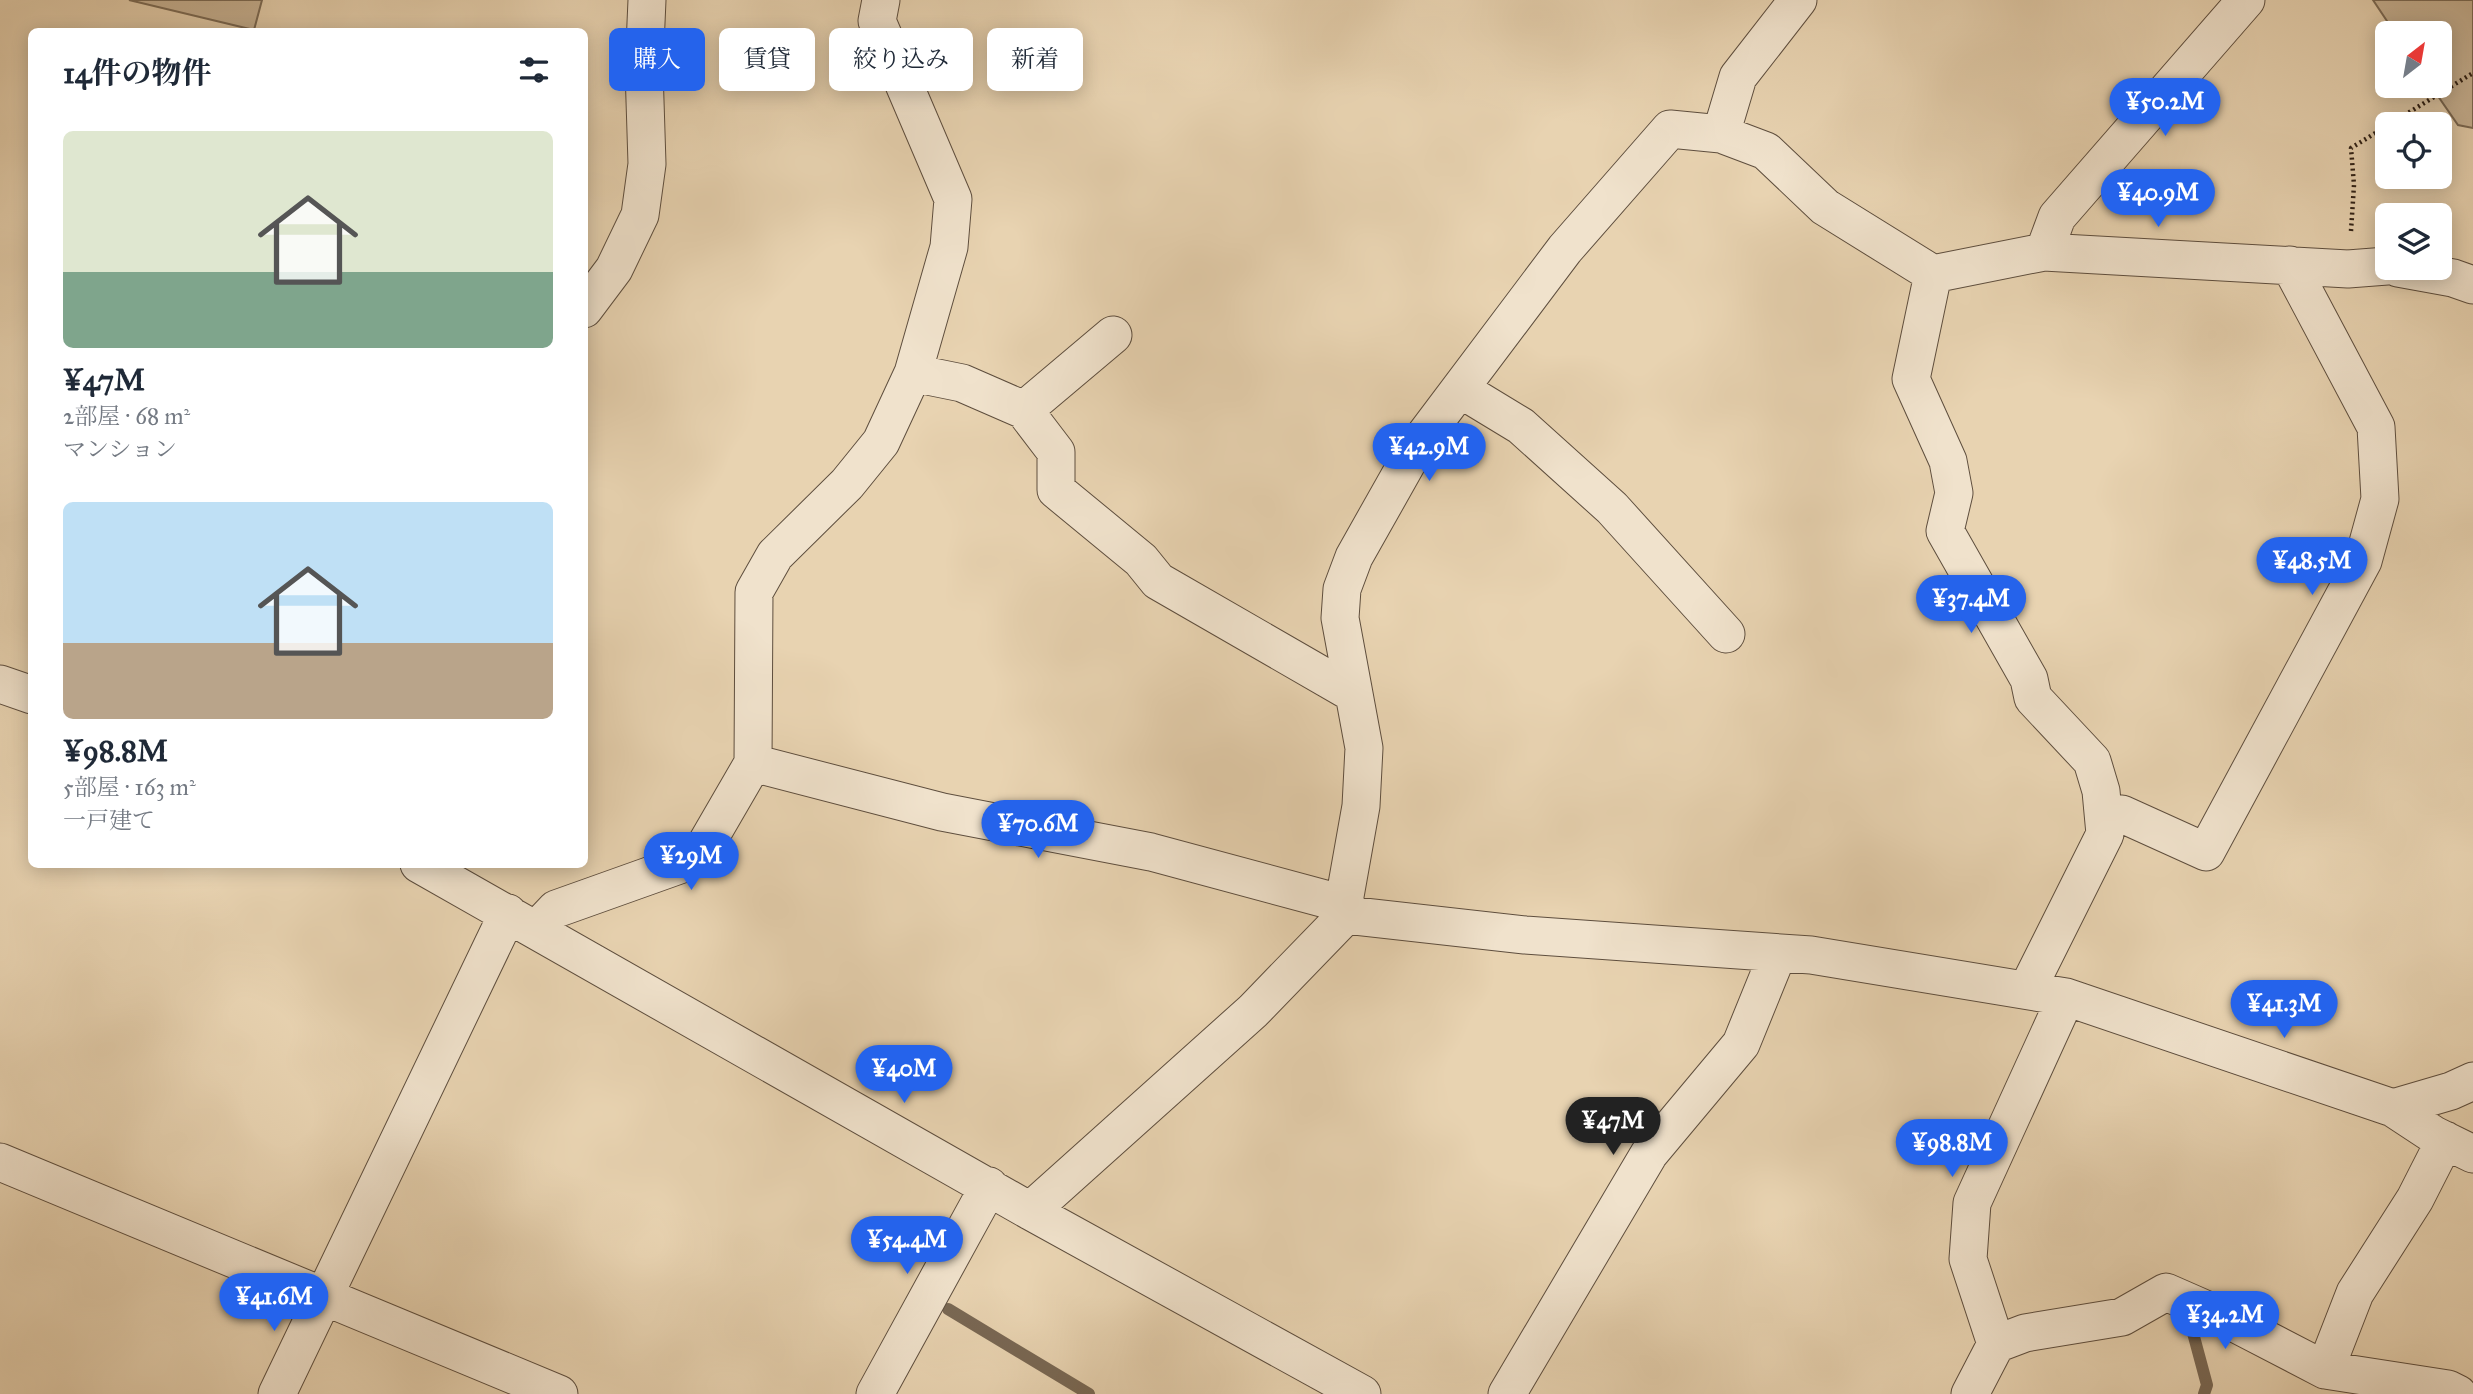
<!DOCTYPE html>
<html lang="ja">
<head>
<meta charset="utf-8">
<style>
  body { margin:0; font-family:"IM FELL Great Primer","Noto Serif JP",serif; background:#f2f2f3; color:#1f2937; height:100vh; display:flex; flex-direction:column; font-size:26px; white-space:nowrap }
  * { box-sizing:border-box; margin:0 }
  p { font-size:23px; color:#747a83 }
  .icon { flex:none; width:38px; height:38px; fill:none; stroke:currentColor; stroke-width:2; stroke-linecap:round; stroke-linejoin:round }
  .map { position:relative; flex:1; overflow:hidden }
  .sheet { position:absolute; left:28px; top:28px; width:560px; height:840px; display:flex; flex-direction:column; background:#fff; border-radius:10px; box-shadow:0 4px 18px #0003 }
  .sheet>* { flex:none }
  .hud { position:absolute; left:609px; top:28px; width:665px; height:63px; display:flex; gap:14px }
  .needle { width:46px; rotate:31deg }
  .fabs { position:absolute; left:2375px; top:21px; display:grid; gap:14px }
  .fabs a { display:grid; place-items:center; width:77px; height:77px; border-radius:10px; background:#fff; box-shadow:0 4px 18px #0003; font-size:35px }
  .price { position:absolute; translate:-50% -60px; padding:0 16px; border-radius:24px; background:#2563eb; color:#fff; font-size:23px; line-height:46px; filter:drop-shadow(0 2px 4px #0008) }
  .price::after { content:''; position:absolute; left:50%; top:42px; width:21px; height:16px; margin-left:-10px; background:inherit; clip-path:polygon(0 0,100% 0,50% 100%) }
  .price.active { background:#222; color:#fff }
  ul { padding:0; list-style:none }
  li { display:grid; align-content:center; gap:14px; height:371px; padding:0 35px }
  li span { display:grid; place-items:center; height:217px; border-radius:10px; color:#555 }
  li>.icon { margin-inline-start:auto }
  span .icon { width:126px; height:126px; fill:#fffc; stroke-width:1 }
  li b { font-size:30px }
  h2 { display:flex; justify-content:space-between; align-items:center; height:84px; padding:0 35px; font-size:30px }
  .pill { padding:0 24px; border-radius:10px; background:#fff; box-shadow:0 4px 18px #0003; font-size:24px; line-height:63px }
  .pill.active { background:#2563eb; color:#fff }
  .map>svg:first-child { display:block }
  .green { fill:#c9b597; stroke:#7c6c57; stroke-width:2 }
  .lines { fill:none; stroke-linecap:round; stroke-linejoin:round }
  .stream { stroke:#796854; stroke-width:12 }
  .minor-casing { stroke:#5e4e3e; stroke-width:39 }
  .path { stroke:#302217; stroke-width:4.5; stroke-dasharray:2 3.5; stroke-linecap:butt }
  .minor { stroke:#f0e2cc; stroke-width:37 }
</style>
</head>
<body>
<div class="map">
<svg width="2473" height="1394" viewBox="0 0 2473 1394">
  <rect width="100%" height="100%" fill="#e8d3b1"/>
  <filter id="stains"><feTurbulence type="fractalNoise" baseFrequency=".00286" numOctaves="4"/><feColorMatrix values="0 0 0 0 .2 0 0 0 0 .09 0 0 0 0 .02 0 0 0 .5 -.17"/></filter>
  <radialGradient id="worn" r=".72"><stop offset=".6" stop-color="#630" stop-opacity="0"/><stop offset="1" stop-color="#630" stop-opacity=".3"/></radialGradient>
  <path class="green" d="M 129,0 L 262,0 L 254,30 Z
    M 2373,0 L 2473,0 L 2473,128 L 2458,125 L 2431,86 L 2440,86 L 2440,33 L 2395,33 Z"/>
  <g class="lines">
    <path class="stream" d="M 948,1309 L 1089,1394
      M 2193,1333 L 2207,1385 L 2204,1394"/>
    <defs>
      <path id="minor" d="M 1721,134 L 1738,77 L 1798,0
        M 2044,252 L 2057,217 L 2246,0
        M 2398,268 L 2453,278 L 2473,285
        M 1933,274 L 1911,379 L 1948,461 L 1954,493 L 1945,531 L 2029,679 L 2033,698 L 2092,761 L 2101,791 L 2105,834 L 2027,990
        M 584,309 L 614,269 L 640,215 L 647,164 L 644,69 L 647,0
        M 913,373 L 962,383 L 1024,410 L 1113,335
        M 1460,389 L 1521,426 L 1612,508 L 1726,634
        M 1024,410 L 1056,452 L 1056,490 L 1141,560 L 1158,581 L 1354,694
        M 0,684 L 32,695
        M 753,763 L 942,812 L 1151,852 L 1329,900 L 1346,915 L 1525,935 L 1811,955 L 2066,997 L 2393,1108 L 2434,1135 L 2473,1154
        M 2104,815 L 2122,814 L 2206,852 L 2363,561 L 2380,499 L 2376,427 L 2290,265
        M 419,864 L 1030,1211 L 1362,1394
        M 537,929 L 556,909 L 685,863 L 702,851 L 753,763 L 754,592 L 775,555 L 847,484 L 881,442 L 913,373 L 949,247 L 953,199 L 877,21 L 881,0
        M 2393,1108 L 2451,1091 L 2473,1081
        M 0,1162 L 559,1394
        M 1030,1211 L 1253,1011 L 1346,915 L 1345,896 L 1361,806 L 1364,748 L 1340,618 L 1342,589 L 1354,557 L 1416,447 L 1565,249 L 1670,129 L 1721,134 L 1766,151 L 1825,207 L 1933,274 L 2044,252 L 2348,269 L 2387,266
        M 1996,1344 L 2025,1333 L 2122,1317 L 2166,1292 L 2223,1317 L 2325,1370 L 2448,1389 L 2458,1394
        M 2325,1370 L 2355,1293 L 2415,1199 L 2445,1140
        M 277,1394 L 508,913
        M 875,1394 L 989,1186
        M 1507,1394 L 1649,1154 L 1741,1044 L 1778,953
        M 1970,1394 L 1996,1344 L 1968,1259 L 1972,1203 L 2066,997"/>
    </defs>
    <use href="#minor" class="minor-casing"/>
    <path class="path" d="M 2390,124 L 2473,73
      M 2351,231 L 2354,185 L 2351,148 L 2387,126"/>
    <use href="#minor" class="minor"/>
  </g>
  <rect width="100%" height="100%" filter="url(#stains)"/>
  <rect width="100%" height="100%" fill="url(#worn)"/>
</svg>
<div class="fabs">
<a><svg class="needle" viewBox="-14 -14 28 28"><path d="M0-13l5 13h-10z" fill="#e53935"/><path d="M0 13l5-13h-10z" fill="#747a83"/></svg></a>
<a><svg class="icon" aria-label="locate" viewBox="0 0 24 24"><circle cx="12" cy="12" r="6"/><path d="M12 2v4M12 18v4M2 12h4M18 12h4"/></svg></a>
<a><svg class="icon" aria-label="layers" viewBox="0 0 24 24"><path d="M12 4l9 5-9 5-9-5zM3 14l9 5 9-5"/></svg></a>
</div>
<b class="price" style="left:2165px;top:138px">¥50.2M</b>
<b class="price" style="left:2158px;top:229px">¥40.9M</b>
<b class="price" style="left:1429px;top:483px">¥42.9M</b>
<b class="price" style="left:2312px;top:597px">¥48.5M</b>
<b class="price" style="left:1971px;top:635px">¥37.4M</b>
<b class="price" style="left:1038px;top:860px">¥70.6M</b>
<b class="price" style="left:691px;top:892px">¥29M</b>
<b class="price" style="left:2284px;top:1040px">¥41.3M</b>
<b class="price" style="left:904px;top:1105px">¥40M</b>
<b class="price active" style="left:1613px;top:1157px">¥47M</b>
<b class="price" style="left:1952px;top:1179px">¥98.8M</b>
<b class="price" style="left:907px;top:1276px">¥54.4M</b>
<b class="price" style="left:274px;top:1333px">¥41.6M</b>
<b class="price" style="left:2225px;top:1351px">¥34.2M</b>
<div class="hud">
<a class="pill active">購入</a>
<a class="pill">賃貸</a>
<a class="pill">絞り込み</a>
<a class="pill">新着</a>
</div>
<section class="sheet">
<h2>14件の物件<svg class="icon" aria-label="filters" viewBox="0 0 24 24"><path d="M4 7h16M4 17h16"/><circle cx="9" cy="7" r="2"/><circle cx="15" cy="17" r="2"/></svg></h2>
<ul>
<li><span style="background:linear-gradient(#dfe7d0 65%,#7fa58c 0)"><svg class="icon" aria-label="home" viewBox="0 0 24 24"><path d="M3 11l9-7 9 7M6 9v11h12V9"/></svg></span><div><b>¥47M</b><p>2部屋 · 68 m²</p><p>マンション</p></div></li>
<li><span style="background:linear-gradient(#bfe0f5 65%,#b9a48a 0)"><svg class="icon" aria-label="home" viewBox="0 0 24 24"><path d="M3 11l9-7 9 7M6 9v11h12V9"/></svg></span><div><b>¥98.8M</b><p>5部屋 · 163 m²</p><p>一戸建て</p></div></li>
</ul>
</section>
</div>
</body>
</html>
